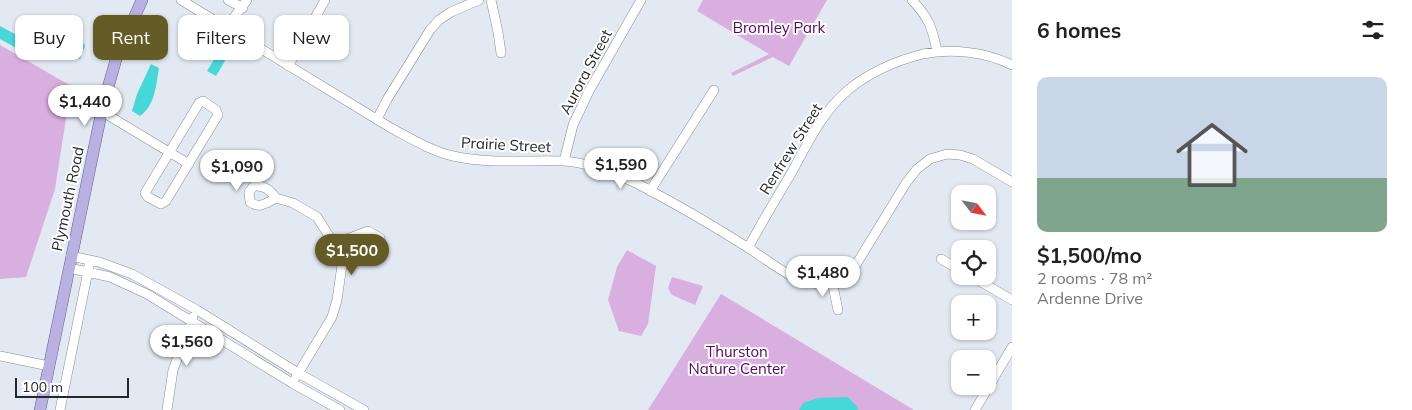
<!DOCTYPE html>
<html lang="en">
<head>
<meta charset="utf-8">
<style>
  body { margin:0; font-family:Mulish,sans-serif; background:#f6f6f6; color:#202124; height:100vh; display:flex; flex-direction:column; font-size:19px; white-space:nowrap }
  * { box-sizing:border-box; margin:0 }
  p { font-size:16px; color:#757577 }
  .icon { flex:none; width:28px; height:28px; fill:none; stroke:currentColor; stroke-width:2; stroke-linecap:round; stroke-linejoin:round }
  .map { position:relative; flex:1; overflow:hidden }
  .sheet { display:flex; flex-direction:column; background:#fff; width:400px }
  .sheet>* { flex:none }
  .hud { position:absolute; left:15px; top:15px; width:475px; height:45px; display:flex; gap:10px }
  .needle { width:32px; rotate:122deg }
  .tools { position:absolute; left:951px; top:185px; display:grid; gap:10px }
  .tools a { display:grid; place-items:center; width:45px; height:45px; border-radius:10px; background:#fff; box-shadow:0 1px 4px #0004; font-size:25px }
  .scale { position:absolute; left:15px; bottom:12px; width:114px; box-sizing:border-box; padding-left:5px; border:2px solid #25272a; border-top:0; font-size:14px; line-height:18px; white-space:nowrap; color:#25272a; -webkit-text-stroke:4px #fff; paint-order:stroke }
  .price { position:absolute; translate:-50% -42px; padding:0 11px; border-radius:18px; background:#fff; color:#222; font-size:16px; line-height:32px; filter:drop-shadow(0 1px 2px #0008) }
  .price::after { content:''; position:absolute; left:50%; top:30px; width:15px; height:11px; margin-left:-8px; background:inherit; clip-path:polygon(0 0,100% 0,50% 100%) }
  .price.current { background:#645b27; color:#fff }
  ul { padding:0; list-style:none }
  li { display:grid; align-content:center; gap:10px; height:265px; padding:0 25px }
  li+li { border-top:1px solid #e0e0e0 }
  li span { display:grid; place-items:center; height:155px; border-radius:10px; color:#555 }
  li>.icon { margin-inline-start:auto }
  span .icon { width:90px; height:90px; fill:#fffc; stroke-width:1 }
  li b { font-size:21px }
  h2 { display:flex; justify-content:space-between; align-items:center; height:60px; padding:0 25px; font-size:21px }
  .chip { padding:0 18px; border-radius:10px; background:#fff; box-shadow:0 1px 4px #0004; font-size:18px; line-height:45px }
  .chip.current { background:#645b27; color:#fff }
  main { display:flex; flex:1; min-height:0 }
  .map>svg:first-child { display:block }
  .green { fill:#d8afde }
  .water { fill:#46d8d8 }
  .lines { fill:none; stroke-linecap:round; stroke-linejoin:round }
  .minor-casing { stroke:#868b93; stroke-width:10 }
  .major-casing { stroke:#675f95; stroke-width:12 }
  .minor { stroke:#fff; stroke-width:9 }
  .major { stroke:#b9b1e2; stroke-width:11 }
  .labels { text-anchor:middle; stroke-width:4; stroke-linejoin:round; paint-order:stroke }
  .park-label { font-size:15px; fill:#550461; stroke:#fff }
  .street-label { font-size:15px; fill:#25272a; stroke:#fff }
</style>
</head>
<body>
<main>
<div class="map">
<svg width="1012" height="410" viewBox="0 0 1012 410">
  <rect width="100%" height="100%" fill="#e3e9f2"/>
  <path class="green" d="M 703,0 L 827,0 L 789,66 L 773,57 L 733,76 L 731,73 L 769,54 L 697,11 Z
    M 0,45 L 71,86 L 55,189 L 26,277 L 0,279 Z
    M 627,250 L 656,266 L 648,324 L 641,336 L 619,331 L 608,300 L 617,267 Z
    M 672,277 L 703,286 L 695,305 L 672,295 L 668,288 Z
    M 721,294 L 914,410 L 648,410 Z"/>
  <path class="water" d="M 0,26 L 28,41 L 27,54 L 0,39 Z
    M 79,34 L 85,46 L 80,59 L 65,55 L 65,44 Z
    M 218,53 L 226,59 L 216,76 L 207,71 Z
    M 151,64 L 159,68 C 156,85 155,106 140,116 L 132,111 L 137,94 Z
    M 848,397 L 857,406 L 858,410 L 799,410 L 803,403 L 818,398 Z"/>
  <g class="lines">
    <defs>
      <path id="minor" d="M 181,0 L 391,128 C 410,138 431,151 453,156 C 489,164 526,160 562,161 C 588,162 615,173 638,184 C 676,204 714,226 750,249 C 761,256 793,280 805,282 C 823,286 840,279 854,268 L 906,183 L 917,169 L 930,159 L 947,154 L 960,155 L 973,159 L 1012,182
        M 228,0 L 243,8
        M 491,0 L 498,32 L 501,53
        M 912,0 C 929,18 932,27 937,51
        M 226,28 L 247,0
        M 288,66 L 325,0
        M 203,101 L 216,110 L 218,115 L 166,201 L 161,204 L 148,197 L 145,193 L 199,103 Z
        M 101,111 L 189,164
        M 377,119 L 388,98 L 430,30 L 439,20 L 451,12 L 479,0
        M 564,161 L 573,125 L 589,91 L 641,0
        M 650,191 L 714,90
        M 276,198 C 266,203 260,209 250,202 L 249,192 L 254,186 C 264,185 270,190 276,198 L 293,203 L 317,217 L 334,244 L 342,265 L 337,300 L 332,317 L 296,377
        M 334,244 L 368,231 L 380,238 L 381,246 L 378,251 L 342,265
        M 748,248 C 762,222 777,197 792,172 C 807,144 823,111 848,90 C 870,72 895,61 923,54 C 951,48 986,52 1012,65
        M 71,256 L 99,262 L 132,274 L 197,310 L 298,373 L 364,410
        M 941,259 L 960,270
        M 69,268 L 110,277 L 147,294 L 292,383 L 340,410
        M 971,276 L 1012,300
        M 832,281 L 838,310
        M 0,356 L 49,366
        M 60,410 L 89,266
        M 167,410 L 173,370 L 193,317
        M 975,410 L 1012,347"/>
      <path id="major" d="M 40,410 L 103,105 L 117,56 L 142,0"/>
    </defs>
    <use href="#minor" class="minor-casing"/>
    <use href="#major" class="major-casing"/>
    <use href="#minor" class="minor"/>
    <use href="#major" class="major"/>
  </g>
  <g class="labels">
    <g class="park-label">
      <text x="779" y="33">Bromley Park</text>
      <text x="737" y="357">Thurston<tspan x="737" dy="17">Nature Center</tspan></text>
    </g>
    <g class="street-label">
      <text transform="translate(586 72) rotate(-62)" y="5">Aurora Street</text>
      <text transform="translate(506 145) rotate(3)" y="5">Prairie Street</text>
      <text transform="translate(791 149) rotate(-58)" y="5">Renfrew Street</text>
      <text transform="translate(68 199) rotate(-78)" y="5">Plymouth Road</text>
    </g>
  </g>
</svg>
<div class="tools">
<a><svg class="needle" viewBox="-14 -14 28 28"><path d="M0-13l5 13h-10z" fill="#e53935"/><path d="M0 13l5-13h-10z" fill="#757577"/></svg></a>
<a><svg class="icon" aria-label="locate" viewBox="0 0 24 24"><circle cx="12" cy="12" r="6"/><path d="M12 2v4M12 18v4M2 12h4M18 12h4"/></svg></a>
<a>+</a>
<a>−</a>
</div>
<div class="scale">100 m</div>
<b class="price" style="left:85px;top:127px">$1,440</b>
<b class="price" style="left:621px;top:190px">$1,590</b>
<b class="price" style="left:237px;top:192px">$1,090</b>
<b class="price current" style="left:352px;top:276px">$1,500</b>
<b class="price" style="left:823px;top:298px">$1,480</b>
<b class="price" style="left:187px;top:367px">$1,560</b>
<div class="hud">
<a class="chip">Buy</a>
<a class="chip current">Rent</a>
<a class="chip">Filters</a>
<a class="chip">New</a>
</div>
</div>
<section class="sheet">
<h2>6 homes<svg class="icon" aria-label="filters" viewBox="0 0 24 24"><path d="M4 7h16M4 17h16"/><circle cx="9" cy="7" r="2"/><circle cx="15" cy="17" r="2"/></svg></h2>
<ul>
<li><span style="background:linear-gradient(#c9d6e8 65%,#7fa58c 0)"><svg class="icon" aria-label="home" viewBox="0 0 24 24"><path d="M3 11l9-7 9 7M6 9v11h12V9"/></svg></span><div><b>$1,500/mo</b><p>2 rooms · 78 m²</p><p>Ardenne Drive</p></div></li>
</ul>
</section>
</main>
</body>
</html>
